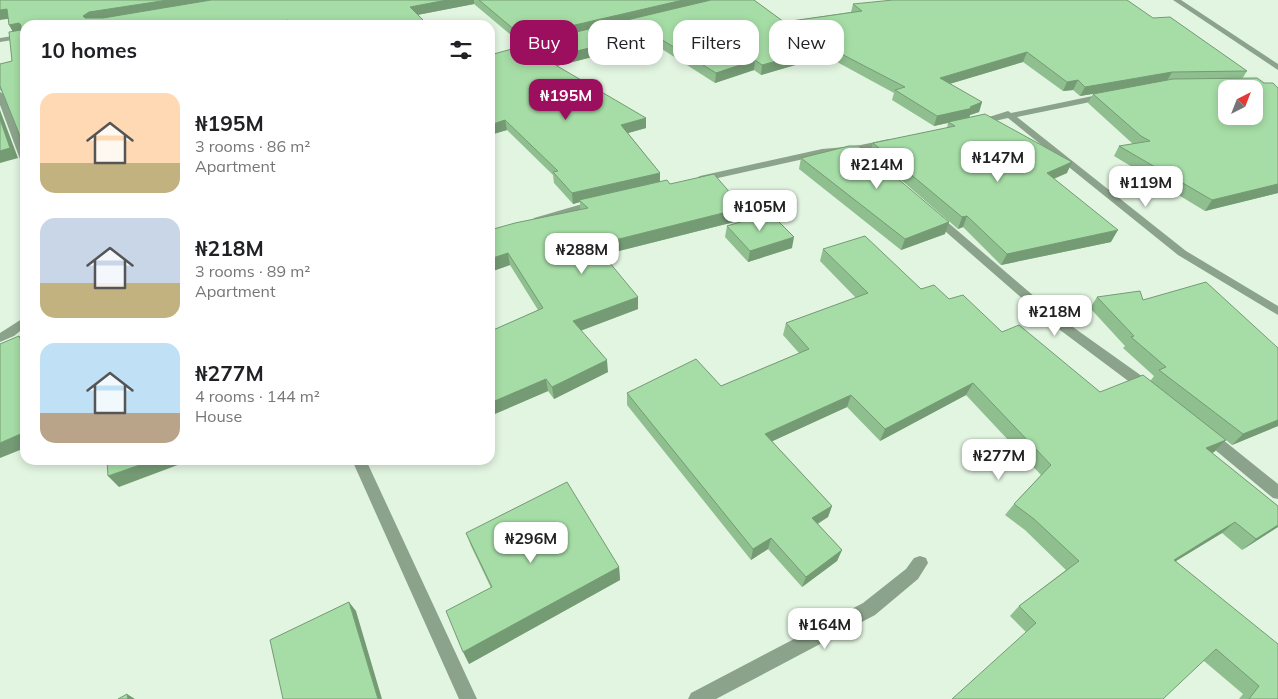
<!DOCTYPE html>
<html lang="en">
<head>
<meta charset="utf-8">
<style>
  body { margin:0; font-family:Mulish,sans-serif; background:#f2f2f2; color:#202124; height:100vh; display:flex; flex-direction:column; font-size:19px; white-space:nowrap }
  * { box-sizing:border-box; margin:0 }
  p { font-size:16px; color:#757577 }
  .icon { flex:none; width:28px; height:28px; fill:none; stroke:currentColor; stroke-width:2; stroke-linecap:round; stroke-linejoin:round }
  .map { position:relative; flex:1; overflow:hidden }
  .drawer { position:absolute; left:20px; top:20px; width:475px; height:445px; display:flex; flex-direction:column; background:#fff; border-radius:15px; box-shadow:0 2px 8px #0003 }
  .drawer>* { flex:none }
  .hud { position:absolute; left:510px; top:20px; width:475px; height:45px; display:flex; gap:10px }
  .needle { width:32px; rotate:42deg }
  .controls { position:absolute; left:1218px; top:80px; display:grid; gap:10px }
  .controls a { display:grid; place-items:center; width:45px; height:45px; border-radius:10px; background:#fff; box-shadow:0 2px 8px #0003; font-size:25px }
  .price { position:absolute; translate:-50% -42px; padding:0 11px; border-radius:10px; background:#fff; color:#222; font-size:16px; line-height:32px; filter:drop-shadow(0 1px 2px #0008) }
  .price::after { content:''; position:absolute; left:50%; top:30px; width:15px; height:11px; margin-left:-8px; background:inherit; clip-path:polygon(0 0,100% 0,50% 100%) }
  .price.on { background:#9c0f5e; color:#fff }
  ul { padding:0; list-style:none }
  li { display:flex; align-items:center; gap:15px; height:125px; padding:0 20px }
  li span { display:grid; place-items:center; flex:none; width:140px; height:100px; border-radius:15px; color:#555 }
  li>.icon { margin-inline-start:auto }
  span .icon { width:60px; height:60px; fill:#fffc; stroke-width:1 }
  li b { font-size:21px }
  h2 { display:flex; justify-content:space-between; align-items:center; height:60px; padding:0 20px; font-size:21px }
  .pill { padding:0 18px; border-radius:15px; background:#fff; box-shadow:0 2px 8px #0003; font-size:18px; line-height:45px }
  .pill.on { background:#9c0f5e; color:#fff }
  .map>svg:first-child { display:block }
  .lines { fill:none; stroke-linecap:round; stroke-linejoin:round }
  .minor { fill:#8ca38b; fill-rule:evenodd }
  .tertiary { fill:#8ca38b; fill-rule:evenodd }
  .wall { fill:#8fbe8f }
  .shaded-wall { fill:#749b74 }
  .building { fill:#a6dda6; stroke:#749b74; fill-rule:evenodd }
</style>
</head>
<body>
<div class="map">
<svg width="1278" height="699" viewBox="0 0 1278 699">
  <rect width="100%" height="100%" fill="#e2f5e1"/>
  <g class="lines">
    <path class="minor" d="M 25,34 L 25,38 L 0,42 L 0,38 Z
      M 0,92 L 4,94 L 25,147 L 25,162 L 20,159 L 0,105 Z
      M 1107,93 L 1111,96 L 1110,98 L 1017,117 L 1186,251 L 1278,306 L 1278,315 L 1178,255 L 1008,118 L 977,125 L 973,122 L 1008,111 L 1011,113 Z
      M 889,139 L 894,142 L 892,144 L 856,152 L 822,155 L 700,182 L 695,179 L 700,176 L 822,149 L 856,146 Z
      M 596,200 L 600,201 L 600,205 L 538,223 L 533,220 L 534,218 Z
      M 934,213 L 938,214 L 1056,315 L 1153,384 L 1155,388 L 1153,392 L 1143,392 L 1048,321 L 930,218 L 929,216 L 930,214 Z
      M 25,317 L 25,327 L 14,336 L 0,342 L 0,333 Z
      M 1207,429 L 1212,431 L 1278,484 L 1278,499 L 1273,498 L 1202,439 L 1200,435 L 1202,431 Z
      M 352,460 L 366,460 L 477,699 L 459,699 Z
      M 920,556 L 926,558 L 928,563 L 918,579 L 875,615 L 716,699 L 688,699 L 691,693 L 863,603 L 906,569 L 914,558 Z"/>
    <path class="tertiary" d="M 1173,0 L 1181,0 L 1278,64 L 1278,70 Z"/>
  </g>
  <path class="wall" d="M 0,0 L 754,0 L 784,22 L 851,12 L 853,4 L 1153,18 L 1247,71 L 1242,79 L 1264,83 L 1278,88 L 1278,193 L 1205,211 L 1114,156 L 1119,146 L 1133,144 L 1088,103 L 1093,94 L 1080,96 L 1073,90 L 1063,91 L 1023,62 L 949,84 L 982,102 L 979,112 L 970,115 L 969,118 L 1067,173 L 1054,179 L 1111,242 L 1001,265 L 963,227 L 958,229 L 870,153 L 873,143 L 947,128 L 948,123 L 934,126 L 892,100 L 894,93 L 826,56 L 761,75 L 754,70 L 715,83 L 651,42 L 557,66 L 646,128 L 628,133 L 660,173 L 660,182 L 670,184 L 743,208 L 742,220 L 603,255 L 638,309 L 581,330 L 608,372 L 554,399 L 548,391 L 490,416 L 490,329 L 491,331 L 538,310 L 510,265 L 490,272 L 490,230 L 580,210 L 580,202 L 573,204 L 554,183 L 553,175 L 507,130 L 490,135 L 490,55 L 530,50 L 530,45 L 524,46 L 474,4 L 417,15 L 428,25 L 25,25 L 25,153 L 20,145 L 20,136 L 2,92 L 0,90 L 0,64 L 12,61 L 13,32 Z
    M 801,158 L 945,234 L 901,250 L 799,169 Z
    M 727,226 L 792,248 L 748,262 L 725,237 Z
    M 823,249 L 921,289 L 949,299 L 1100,392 L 1151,380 L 1154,376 L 1123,348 L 1125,346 L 1090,308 L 1097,297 L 1143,300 L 1278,348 L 1278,426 L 1232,445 L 1226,440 L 1214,452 L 1212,453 L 1278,506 L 1278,527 L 1242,550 L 1222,533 L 1176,561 L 1278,699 L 1239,699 L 1243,694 L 1204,661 L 1026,632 L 1010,616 L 1019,606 L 1066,570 L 1025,530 L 1005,515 L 1014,504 L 1041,475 L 966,395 L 880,441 L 847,407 L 772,441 L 832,506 L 828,517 L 818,524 L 842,550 L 837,561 L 802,587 L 768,549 L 751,560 L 627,405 L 627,393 L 721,386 L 799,353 L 783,335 L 786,323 L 856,298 L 820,261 Z
    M 466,533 L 619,567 L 620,580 L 469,664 L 491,588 L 471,546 Z"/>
  <path class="shaded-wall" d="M 168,0 L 226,0 L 88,25 L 83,16 L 89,12 Z
    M 447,0 L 474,0 L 474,4 L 412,16 L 410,7 Z
    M 683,0 L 719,0 L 530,43 L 530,45 L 524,46 L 523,37 Z
    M 7,9 L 13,18 L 0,20 L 0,10 Z
    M 288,20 L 290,25 L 271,25 Z
    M 19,23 L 25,32 L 14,34 L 9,25 Z
    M 651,33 L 651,42 L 549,68 L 548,58 Z
    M 828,47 L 826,56 L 761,75 L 762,65 Z
    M 1027,52 L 1023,62 L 936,88 L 940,78 Z
    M 755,60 L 754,70 L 715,83 L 716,73 Z
    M 1172,72 L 1167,81 L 1080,96 L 1085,87 Z
    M 1078,80 L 1073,90 L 1063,91 L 1067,82 Z
    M 982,102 L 979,112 L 970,115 L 969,118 L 934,126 L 937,116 Z
    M 0,110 L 18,158 L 0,163 Z
    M 646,118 L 646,128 L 621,135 L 621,125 Z
    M 505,120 L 507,130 L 490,135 L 490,125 Z
    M 25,144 L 25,153 L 20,145 Z
    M 1072,162 L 1067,173 L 1041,184 L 1047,173 Z
    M 660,173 L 660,184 L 579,200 L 580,202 L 573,204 L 572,193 Z
    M 1278,184 L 1278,193 L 1205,211 L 1212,200 Z
    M 743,208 L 742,220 L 595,257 L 595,245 Z
    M 967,216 L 963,227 L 958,229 L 962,217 Z
    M 949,222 L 945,234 L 901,250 L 905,239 Z
    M 1118,230 L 1111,242 L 1001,265 L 1007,254 Z
    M 794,237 L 792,248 L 748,262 L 750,251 Z
    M 508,253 L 510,265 L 490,272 L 490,259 Z
    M 638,297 L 638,309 L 575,333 L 573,321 Z
    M 19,336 L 25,342 L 25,349 Z
    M 607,360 L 608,372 L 554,399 L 552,387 Z
    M 546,379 L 548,391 L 490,416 L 490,403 Z
    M 973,383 L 966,395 L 880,441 L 885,429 Z
    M 851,395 L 847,407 L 762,446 L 765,434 Z
    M 1278,420 L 1278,426 L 1232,445 L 1243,434 Z
    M 25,432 L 25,448 L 0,458 L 0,443 Z
    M 1226,440 L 1214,452 L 1194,460 L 1206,448 Z
    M 154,460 L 191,460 L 119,487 L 108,476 Z
    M 398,460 L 409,460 L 400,465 Z
    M 832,506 L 828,517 L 808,529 L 812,518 Z
    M 1235,522 L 1222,533 L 1161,570 L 1174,560 Z
    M 1278,525 L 1278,527 L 1242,550 L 1256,539 Z
    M 771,538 L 768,549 L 751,560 L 753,549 Z
    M 842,550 L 837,561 L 802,587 L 806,577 Z
    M 619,567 L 620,580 L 469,664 L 463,652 Z
    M 349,602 L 356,611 L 382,699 L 378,699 Z
    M 127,694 L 135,699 L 128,699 Z"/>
  <path class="building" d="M 0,0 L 168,0 L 89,12 L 83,16 L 85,18 L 103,18 L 211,0 L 447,0 L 410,7 L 428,25 L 291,25 L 288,20 L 271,25 L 25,25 L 25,144 L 20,145 L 20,136 L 0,86 L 0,64 L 12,61 L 9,32 L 21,30 L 21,25 L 19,23 L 9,25 L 7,9 L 0,10 Z
    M 479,0 L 683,0 L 523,37 Z
    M 711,0 L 754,0 L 784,22 L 862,11 L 853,4 L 893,0 L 1127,0 L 1153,18 L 1170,17 L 1247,71 L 1172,72 L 1085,87 L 1078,80 L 1067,82 L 1027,52 L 940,78 L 982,102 L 970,107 L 973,108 L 937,116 L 895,90 L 905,87 L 828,47 L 762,65 L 755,60 L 716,73 L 651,33 L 548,58 L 530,43 Z
    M 523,46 L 646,118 L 621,125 L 660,173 L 572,193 L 553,172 L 558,171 L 505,120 L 490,125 L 490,55 Z
    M 1257,78 L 1264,83 L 1273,83 L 1278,88 L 1278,184 L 1212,200 L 1119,146 L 1150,141 L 1141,136 L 1093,94 L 1173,79 ZM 1226,89 L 1254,89 L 1254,116 L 1226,116 Z
    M 985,114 L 1072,162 L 1047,173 L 1118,230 L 1007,254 L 967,216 L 962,217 L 873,143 L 955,126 L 948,122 Z
    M 0,119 L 10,148 L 0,151 Z
    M 849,146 L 859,146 L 949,222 L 905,239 L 801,158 Z
    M 714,174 L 743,208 L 595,245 L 638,297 L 573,321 L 607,360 L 552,387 L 546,379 L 490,403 L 490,329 L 491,331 L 543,308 L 508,253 L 490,259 L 490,230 L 515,223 L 588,208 L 579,200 L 667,180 L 670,184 Z
    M 770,213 L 794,237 L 750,251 L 727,226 Z
    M 865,236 L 921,289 L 934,285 L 949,299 L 963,295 L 1002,332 L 1019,325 L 1100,392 L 1143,375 L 1226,440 L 1206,448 L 1278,506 L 1278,525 L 1256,539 L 1235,522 L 1174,560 L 1278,644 L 1278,699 L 1249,699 L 1259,686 L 1216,649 L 1163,699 L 952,699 L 1036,623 L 1019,606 L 1079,561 L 1034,519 L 1014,504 L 1051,465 L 973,383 L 885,429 L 851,395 L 765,434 L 832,506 L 812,518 L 842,550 L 806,577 L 771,538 L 753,549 L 627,393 L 696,359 L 721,386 L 809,349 L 786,323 L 868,293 L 823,249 Z
    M 1206,282 L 1278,348 L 1278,420 L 1243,434 L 1159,370 L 1166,367 L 1131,337 L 1134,336 L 1097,297 L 1140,291 L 1143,300 Z
    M 19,336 L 25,349 L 25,432 L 0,443 L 0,344 Z
    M 107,460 L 154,460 L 108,476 Z
    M 567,482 L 619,567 L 463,652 L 446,611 L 492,587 L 466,533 Z
    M 349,602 L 378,699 L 283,699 L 270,640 Z
    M 127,694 L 128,699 L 118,699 Z"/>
</svg>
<div class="controls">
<a><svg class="needle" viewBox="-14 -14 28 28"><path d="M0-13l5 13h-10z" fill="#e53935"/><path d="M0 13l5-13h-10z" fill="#757577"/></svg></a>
</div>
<b class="price on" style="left:566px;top:121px">₦195M</b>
<b class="price" style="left:998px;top:183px">₦147M</b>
<b class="price" style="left:877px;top:190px">₦214M</b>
<b class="price" style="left:1146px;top:208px">₦119M</b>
<b class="price" style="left:760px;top:232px">₦105M</b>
<b class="price" style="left:582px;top:275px">₦288M</b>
<b class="price" style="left:1055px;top:337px">₦218M</b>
<b class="price" style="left:999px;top:481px">₦277M</b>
<b class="price" style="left:531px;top:564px">₦296M</b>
<b class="price" style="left:825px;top:650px">₦164M</b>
<div class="hud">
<a class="pill on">Buy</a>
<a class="pill">Rent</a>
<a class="pill">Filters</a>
<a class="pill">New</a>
</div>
<section class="drawer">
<h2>10 homes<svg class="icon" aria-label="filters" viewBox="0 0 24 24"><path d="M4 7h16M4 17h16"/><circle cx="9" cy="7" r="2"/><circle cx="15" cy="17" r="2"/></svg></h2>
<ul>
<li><span style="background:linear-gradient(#ffd9b3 70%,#c2b280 0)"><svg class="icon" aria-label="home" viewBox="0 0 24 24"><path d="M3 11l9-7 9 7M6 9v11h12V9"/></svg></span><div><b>₦195M</b><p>3 rooms · 86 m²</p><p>Apartment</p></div></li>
<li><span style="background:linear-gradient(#c9d6e8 65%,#c2b280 0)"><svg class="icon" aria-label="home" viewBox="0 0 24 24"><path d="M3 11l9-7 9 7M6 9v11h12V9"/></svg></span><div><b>₦218M</b><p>3 rooms · 89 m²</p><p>Apartment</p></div></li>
<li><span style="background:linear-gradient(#bfe0f5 70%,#b9a48a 0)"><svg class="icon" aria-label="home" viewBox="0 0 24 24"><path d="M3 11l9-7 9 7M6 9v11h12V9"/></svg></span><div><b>₦277M</b><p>4 rooms · 144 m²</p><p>House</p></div></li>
</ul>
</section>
</div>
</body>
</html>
